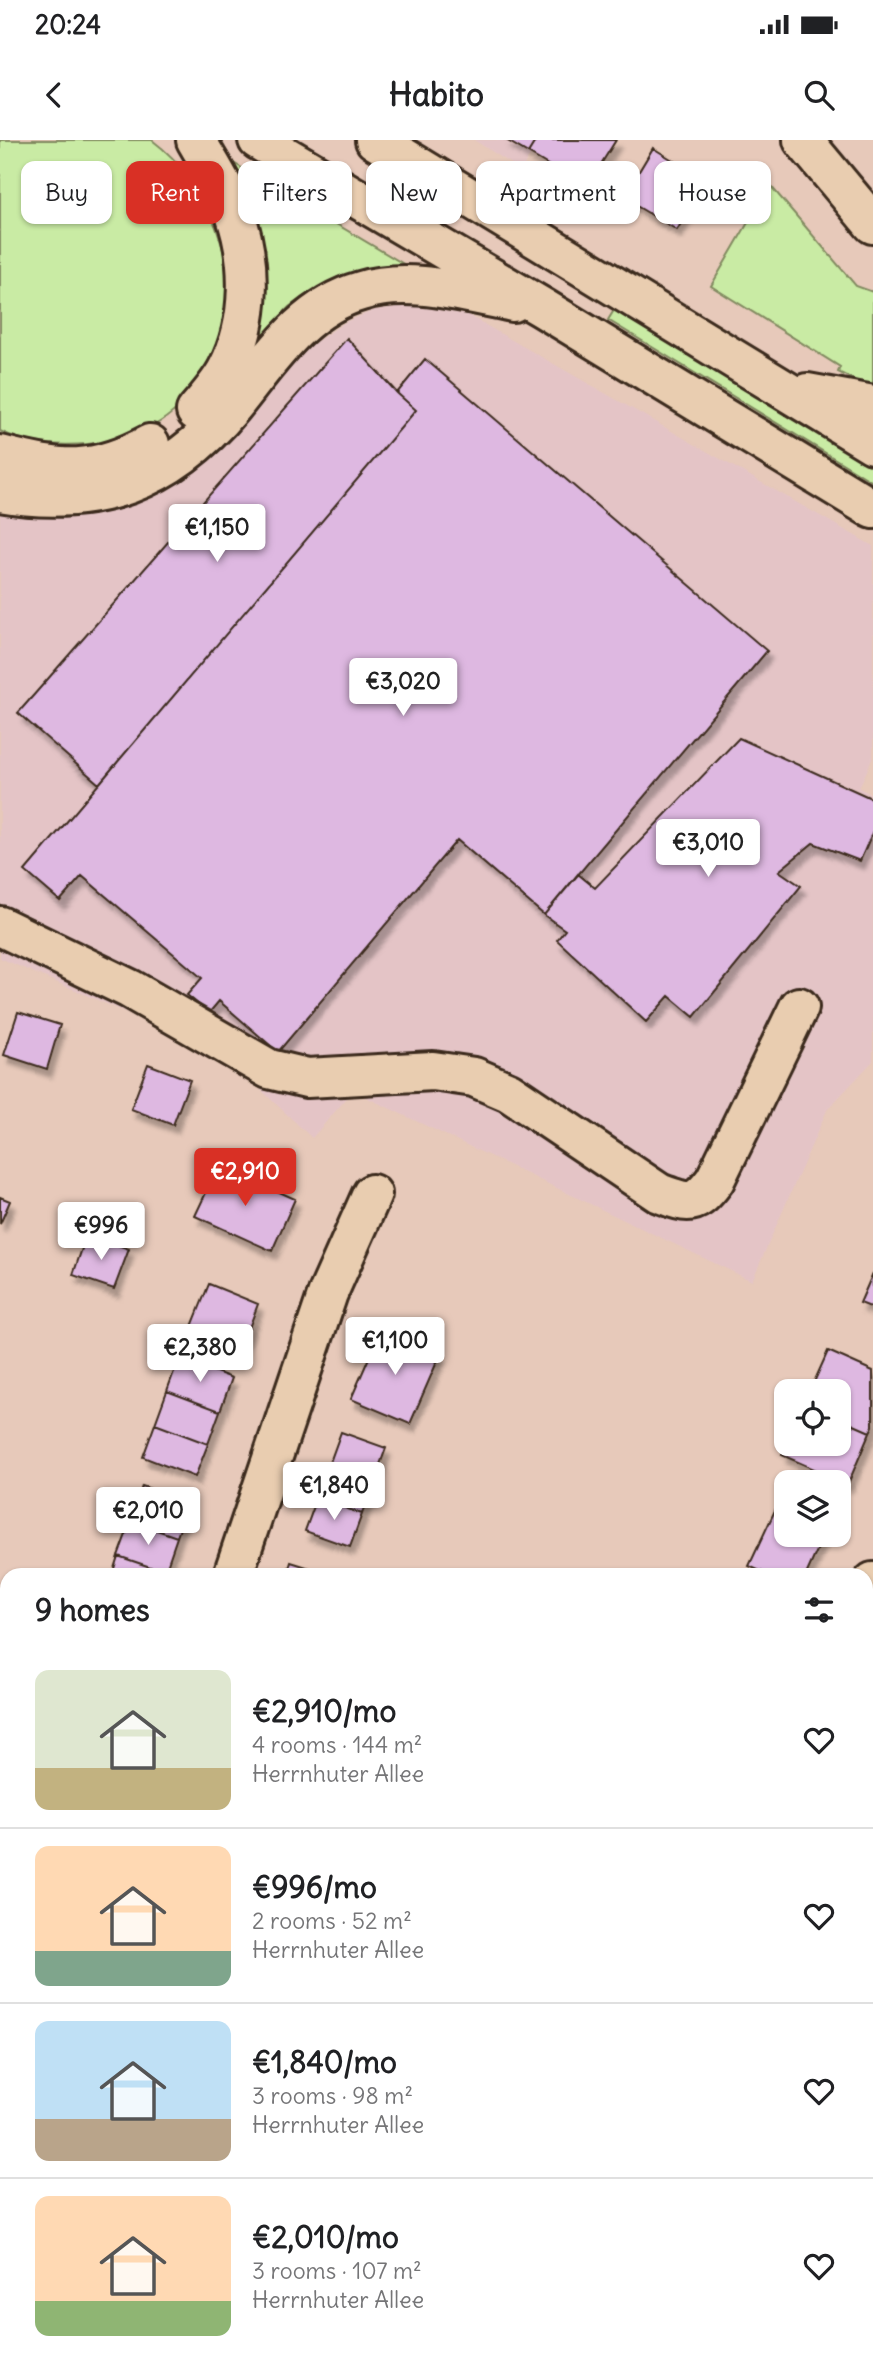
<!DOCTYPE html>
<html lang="en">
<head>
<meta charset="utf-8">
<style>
  body { margin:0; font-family:Delius,sans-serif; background:#f2f2f2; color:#202124; height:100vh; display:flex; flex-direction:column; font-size:26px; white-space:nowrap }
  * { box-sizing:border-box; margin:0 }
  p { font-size:23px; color:#757577 }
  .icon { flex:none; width:38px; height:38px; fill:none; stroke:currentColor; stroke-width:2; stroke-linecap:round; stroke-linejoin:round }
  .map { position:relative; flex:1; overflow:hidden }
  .panel { position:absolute; left:0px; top:1428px; width:873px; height:800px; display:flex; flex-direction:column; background:#fff; border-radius:21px 21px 0 0; box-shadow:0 2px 5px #0004 }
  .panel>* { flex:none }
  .guide { position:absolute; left:21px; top:21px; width:831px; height:63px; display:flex; gap:14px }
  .controls { position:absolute; left:774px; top:1239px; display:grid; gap:14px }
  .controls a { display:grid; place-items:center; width:77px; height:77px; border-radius:14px; background:#fff; box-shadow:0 2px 5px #0004; font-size:35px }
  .price { position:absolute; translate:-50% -60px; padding:0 16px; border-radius:7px; background:#fff; color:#222; font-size:23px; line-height:46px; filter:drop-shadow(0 2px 4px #0008) }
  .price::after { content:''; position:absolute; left:50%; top:42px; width:21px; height:16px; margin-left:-10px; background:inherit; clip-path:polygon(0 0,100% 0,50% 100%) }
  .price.active { background:#d93025; color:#fff }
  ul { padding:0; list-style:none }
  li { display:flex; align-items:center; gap:21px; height:175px; padding:0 35px }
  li+li { border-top:2px solid #e0e0e0 }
  li span { display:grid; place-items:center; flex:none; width:196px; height:140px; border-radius:14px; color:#555 }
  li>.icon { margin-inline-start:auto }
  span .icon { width:84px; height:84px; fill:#fffc; stroke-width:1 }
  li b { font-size:30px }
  h2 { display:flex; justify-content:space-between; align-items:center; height:84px; padding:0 35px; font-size:30px }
  .chip { padding:0 24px; border-radius:14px; background:#fff; box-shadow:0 2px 5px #0004; font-size:24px; line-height:63px }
  .chip.active { background:#d93025; color:#fff }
  .status { display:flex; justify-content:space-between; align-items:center; height:49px; padding:0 35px; background:#fff; direction:ltr }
  .status svg { height:19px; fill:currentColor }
  header { display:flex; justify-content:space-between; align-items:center; height:91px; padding:0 35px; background:#fff; font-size:32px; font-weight:700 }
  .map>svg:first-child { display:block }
  .built { fill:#e4c4c6 }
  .green { fill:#c9eba4; stroke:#828a61; stroke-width:2 }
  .building { fill:#deb8e1; stroke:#3b2a1e; stroke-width:2; filter:url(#shadow) }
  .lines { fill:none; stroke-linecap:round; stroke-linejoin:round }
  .minor-casing { stroke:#3b2a1e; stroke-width:44 }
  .highway-casing { stroke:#3b2a1e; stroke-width:44 }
  .path { stroke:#3b2a1e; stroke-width:4.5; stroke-dasharray:2 5; stroke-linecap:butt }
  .minor { stroke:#e9cdb0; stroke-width:38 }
  .highway { stroke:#e9cdb0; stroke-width:38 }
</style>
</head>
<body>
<div class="status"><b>20:24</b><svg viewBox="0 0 49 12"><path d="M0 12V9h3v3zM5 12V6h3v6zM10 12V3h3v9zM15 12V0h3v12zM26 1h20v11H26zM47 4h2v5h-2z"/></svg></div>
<header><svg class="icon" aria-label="back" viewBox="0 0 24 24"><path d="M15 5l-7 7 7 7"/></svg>Habito<svg class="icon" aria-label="search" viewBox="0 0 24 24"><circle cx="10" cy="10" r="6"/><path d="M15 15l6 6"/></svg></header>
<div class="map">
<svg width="873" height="2227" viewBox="0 0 873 2227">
  <defs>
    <filter id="shadow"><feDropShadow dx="4.5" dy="8" stdDeviation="2" flood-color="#0004"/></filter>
  </defs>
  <rect width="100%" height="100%" fill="#e7c9ba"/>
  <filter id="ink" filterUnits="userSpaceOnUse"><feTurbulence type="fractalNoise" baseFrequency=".0143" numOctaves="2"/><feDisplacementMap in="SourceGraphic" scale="14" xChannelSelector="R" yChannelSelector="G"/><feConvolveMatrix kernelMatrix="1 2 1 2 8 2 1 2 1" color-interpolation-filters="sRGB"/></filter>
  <g filter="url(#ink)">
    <path class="built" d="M 474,0 L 540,0 L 521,30 Z
      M 412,165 L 468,175 L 873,406 L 873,617 L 859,648 L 873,655 L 873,921 L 827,970 L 752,1141 L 353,951 L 312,998 L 223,914 L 0,818 L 0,371 L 42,377 L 88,373 L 200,322 L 307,208 L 345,182 L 375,170 Z"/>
    <path class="green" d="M 0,0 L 152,0 C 210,44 240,124 226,195 C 221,217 208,234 194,250 C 166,286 133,300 88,304 C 58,306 28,305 0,291 Z
      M 215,12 L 412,129 C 368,129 324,138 289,167 C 280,175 274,189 267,199 L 256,193 Z
      M 770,45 L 856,146 L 873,152 L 873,249 L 838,232 L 840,227 L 711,146 Z
      M 616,167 L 873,321 L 873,342 L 608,180 Z"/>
    <path class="building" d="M 506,0 L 536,0 L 528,13 Z
      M 536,0 L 616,0 L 586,48 L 528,13 Z
      M 653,8 L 707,41 L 677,90 L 623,58 Z
      M 347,198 L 397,253 L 416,270 L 99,644 L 18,573 Z
      M 425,219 L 767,511 L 544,775 L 457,700 L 278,912 L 219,861 L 209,873 L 187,855 L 202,838 L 82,736 L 60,761 L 25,731 L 416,270 L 397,253 Z
      M 739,598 L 873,659 L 873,691 L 860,721 L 813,703 L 779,731 L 801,746 L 694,877 L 669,856 L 646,882 L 557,800 L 565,790 L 544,775 L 578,734 L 595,748 Z
      M 18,872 L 60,885 L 47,929 L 4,915 Z
      M 148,924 L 190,940 L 173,985 L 131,969 Z
      M 219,1025 L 295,1059 L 272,1111 L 195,1076 Z
      M 0,1057 L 10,1061 L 0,1084 Z
      M 87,1094 L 129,1109 L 114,1149 L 73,1135 Z
      M 873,1133 L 873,1168 L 860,1163 Z
      M 209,1144 L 258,1164 L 241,1209 L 191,1189 Z
      M 381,1190 L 440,1215 L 410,1284 L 351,1259 Z
      M 828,1211 L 873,1231 L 873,1286 L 870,1292 L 838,1278 L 838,1251 L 810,1251 Z
      M 179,1218 L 232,1238 L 220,1271 L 167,1251 Z
      M 167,1251 L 220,1271 L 208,1304 L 155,1284 Z
      M 838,1278 L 870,1292 L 848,1344 L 782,1315 L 787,1304 L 838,1304 Z
      M 155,1284 L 208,1304 L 195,1337 L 143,1317 Z
      M 341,1292 L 386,1308 L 374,1341 L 329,1325 Z
      M 329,1325 L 374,1341 L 362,1374 L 317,1358 Z
      M 142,1346 L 189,1362 L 177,1397 L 131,1381 Z
      M 317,1358 L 362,1374 L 350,1407 L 305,1391 Z
      M 777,1366 L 786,1370 L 786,1395 L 824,1395 L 806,1435 L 769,1435 L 749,1426 Z
      M 131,1381 L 177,1397 L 165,1432 L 118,1416 Z
      M 118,1416 L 165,1432 L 164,1435 L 112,1435 Z
      M 291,1422 L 332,1435 L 287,1435 Z
      M 4,1456 L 7,1457 L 7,1509 L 0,1505 L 0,1464 Z
      M 870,1566 L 873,1567 L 873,1617 L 866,1614 L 866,1575 Z
      M 866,1614 L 873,1617 L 873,1669 L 866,1667 Z
      M 866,1667 L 873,1669 L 873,1721 L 866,1718 Z
      M 7,1679 L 7,1735 L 0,1736 L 0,1680 Z
      M 866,1718 L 873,1721 L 873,1745 L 866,1764 Z
      M 0,1800 L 7,1803 L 7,1900 L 0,1896 Z
      M 41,2221 L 65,2221 L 78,2227 L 38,2227 Z
      M 65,2221 L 97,2221 L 95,2227 L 78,2227 Z
      M 653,2221 L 722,2221 L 721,2227 L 652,2227 Z"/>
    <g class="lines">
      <defs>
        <path id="minor" d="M 803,0 L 873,84
          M 0,786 L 130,849 L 269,929 L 307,938 L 433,931 L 474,937 L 509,952 L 659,1053 C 689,1064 695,1067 715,1040 L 799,867
          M 233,1435 L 328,1153 L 372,1054
          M 866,1458 L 873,1442
          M 0,1582 L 7,1585
          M 866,1995 L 873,1998
          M 482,2221 L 535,2227
          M 591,2227 L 593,2221"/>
        <path id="highway" d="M 258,0 L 543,168 L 873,369
          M 375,0 L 873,304
          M 807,253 L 873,265
          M 196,271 C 208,257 220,244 228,228 C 252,181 252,120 234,71 C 225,46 209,23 196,0
          M 0,315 C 63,331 92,335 150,304
          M 0,352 C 96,369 170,342 232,267 C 269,222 301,168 361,151 C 410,136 464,153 513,162"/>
      </defs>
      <use href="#minor" class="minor-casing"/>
      <use href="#highway" class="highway-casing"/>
      <path class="path" d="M 0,1753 L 7,1753
        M 0,1911 L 7,1913
        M 0,2180 L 7,2122"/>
      <use href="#minor" class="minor"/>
      <use href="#highway" class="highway"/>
    </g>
  </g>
</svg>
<div class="controls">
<a><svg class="icon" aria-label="locate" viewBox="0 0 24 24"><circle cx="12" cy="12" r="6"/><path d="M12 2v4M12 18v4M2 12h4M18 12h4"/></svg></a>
<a><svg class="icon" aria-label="layers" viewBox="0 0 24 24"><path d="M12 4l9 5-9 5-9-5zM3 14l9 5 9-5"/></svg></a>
</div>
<b class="price" style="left:217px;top:424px">€1,150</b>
<b class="price" style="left:403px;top:578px">€3,020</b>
<b class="price" style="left:708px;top:739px">€3,010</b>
<b class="price active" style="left:245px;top:1068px">€2,910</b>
<b class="price" style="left:101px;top:1122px">€996</b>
<b class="price" style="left:395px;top:1237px">€1,100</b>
<b class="price" style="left:200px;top:1244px">€2,380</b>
<b class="price" style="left:334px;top:1382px">€1,840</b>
<b class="price" style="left:148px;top:1407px">€2,010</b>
<div class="guide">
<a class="chip">Buy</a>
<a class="chip active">Rent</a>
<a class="chip">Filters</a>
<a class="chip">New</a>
<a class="chip">Apartment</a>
<a class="chip">House</a>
</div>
<section class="panel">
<h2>9 homes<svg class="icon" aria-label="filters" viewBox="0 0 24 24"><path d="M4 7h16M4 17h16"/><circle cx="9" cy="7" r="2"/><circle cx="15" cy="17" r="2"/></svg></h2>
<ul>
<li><span style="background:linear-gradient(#dfe7d0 70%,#c2b280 0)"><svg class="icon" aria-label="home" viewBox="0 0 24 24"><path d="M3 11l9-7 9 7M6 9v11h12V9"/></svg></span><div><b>€2,910/mo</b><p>4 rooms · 144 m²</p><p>Herrnhuter Allee</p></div><svg class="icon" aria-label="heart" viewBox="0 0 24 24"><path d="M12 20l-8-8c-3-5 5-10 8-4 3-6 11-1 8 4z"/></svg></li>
<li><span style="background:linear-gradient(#ffd9b3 75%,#7fa58c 0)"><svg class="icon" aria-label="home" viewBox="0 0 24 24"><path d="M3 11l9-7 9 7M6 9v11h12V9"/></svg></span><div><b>€996/mo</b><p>2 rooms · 52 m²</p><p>Herrnhuter Allee</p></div><svg class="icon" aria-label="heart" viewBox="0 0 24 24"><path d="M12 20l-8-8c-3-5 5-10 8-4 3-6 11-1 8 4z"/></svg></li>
<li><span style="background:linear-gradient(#bfe0f5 70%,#b9a48a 0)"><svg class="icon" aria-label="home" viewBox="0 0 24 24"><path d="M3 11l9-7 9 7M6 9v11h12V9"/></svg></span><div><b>€1,840/mo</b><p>3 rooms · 98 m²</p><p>Herrnhuter Allee</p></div><svg class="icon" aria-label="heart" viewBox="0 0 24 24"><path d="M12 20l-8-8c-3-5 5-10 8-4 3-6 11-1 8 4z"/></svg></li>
<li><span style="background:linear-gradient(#ffd9b3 75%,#8fb573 0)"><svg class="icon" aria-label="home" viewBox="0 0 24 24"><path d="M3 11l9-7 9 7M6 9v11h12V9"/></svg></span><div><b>€2,010/mo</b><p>3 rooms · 107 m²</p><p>Herrnhuter Allee</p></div><svg class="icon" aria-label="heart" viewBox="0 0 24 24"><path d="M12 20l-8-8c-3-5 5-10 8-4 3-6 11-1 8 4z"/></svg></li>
</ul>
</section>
</div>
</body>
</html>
